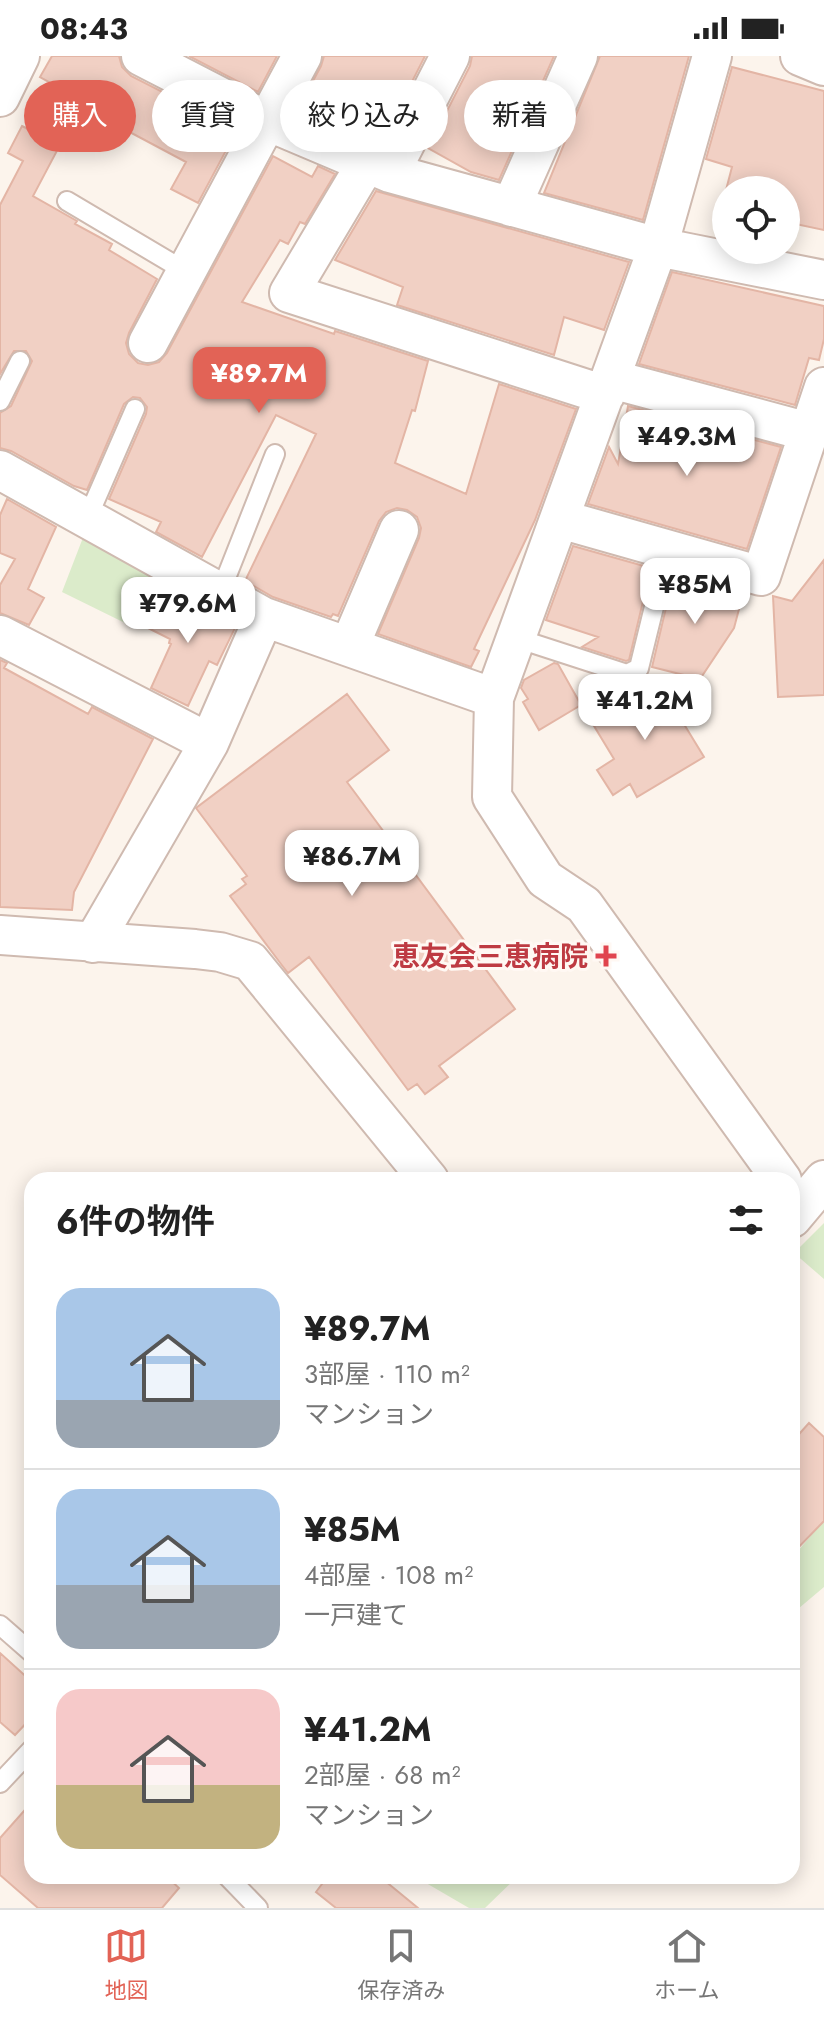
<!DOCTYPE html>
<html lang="ja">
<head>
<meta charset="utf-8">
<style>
  body { margin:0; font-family:Jost,"Noto Sans JP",sans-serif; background:#f2f2f2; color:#222; height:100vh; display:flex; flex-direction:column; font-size:30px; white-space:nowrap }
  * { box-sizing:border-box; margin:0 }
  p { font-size:26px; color:#767676 }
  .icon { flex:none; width:44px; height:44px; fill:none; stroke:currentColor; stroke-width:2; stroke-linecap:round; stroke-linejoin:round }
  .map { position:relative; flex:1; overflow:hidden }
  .sheet { position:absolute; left:24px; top:1116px; width:776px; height:712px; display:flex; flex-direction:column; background:#fff; border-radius:24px; box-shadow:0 4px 20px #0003 }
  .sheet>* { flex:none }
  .hud { position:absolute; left:24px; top:24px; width:776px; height:72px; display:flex; gap:16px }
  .buttons { position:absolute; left:712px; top:120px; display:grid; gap:16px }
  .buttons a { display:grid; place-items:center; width:88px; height:88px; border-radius:50%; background:#fff; box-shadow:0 4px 20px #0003; font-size:40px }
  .price { position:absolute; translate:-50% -68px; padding:0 18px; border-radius:16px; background:#fff; color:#222; font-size:26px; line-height:52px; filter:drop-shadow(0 2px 4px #0008) }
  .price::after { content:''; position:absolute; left:50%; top:48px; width:24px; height:18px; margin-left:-12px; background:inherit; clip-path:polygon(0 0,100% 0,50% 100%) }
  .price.on { background:#e26356; color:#fff }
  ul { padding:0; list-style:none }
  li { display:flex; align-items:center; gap:24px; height:200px; padding:0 32px }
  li+li { border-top:2px solid #e0e0e0 }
  li span { display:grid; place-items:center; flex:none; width:224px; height:160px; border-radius:24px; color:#555 }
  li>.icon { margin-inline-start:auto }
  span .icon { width:96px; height:96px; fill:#fffc; stroke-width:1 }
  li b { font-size:34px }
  h2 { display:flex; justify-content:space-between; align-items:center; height:96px; padding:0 32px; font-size:34px }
  .chip { padding:0 28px; border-radius:36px; background:#fff; box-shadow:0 4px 20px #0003; font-size:28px; line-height:72px }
  .chip.on { background:#e26356; color:#fff }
  .status { display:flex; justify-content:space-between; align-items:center; height:56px; padding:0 40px; background:#fff; direction:ltr }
  .status svg { height:22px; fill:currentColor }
  .tab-bar { display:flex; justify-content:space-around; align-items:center; height:112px; border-top:2px solid #e0e0e0; background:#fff; font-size:22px; color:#767676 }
  .tab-bar a { display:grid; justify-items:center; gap:4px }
  .tab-bar .on { color:#e26356 }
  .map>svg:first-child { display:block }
  .green { fill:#dbebca }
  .building { fill:#f1d0c4; stroke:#e3b5a5; stroke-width:2 }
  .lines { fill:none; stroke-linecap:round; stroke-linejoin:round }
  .service-casing { stroke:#cfbab0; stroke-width:22 }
  .minor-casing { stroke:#cfbab0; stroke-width:42 }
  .service { stroke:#fff; stroke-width:18 }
  .minor { stroke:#fff; stroke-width:38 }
  .health-dot { fill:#e0444e; stroke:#fff8f3; stroke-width:3 }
  .labels { text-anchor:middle; stroke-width:6; stroke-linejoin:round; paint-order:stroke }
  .health-label { font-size:28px; font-weight:bold; fill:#be3a42; stroke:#fff8f3; text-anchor:end }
</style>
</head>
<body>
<div class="status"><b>08:43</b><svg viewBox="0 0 49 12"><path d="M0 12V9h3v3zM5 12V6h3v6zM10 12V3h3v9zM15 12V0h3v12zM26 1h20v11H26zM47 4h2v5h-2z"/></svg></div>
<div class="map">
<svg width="824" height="1852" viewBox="0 0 824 1852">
  <rect width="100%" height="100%" fill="#fcf4ec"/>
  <path class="green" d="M 84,479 L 153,515 L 127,568 L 62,536 Z
    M 824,1167 L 824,1223 L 794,1197 Z
    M 824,1464 L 824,1531 L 792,1558 L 792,1502 Z
    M 414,1820 L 518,1820 L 485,1852 L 469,1852 Z"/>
  <path class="building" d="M 52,0 L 119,0 L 122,11 L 131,20 L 237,74 L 198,147 L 171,133 L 186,106 L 92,56 L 94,51 L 40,21 Z
    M 189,0 L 277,0 L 258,36 Z
    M 324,0 L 425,0 L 380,89 L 326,66 L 299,51 L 321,10 Z
    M 472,0 L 554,0 L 499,124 L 471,116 L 428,92 L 470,10 Z
    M 600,0 L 689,0 L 643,164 L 544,137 Z
    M 732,11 L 824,35 L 824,174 L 786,166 L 786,134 L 726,134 L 732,111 L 706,103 Z
    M 22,70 L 60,89 L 33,140 L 77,165 L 75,168 L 112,188 L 109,194 L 157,223 L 129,277 L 126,287 L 129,298 L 138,307 L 148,309 L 159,306 L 167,297 L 273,100 L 312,121 L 318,110 L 335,118 L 305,168 L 300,166 L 288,188 L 280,184 L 242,246 L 334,278 L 335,275 L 428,305 L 415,355 L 412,354 L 395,407 L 466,438 L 499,328 L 576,353 L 535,464 L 474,593 L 479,595 L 471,611 L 378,578 L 419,482 L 421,472 L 417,461 L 407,454 L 397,452 L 386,456 L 379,465 L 338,560 L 333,558 L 331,561 L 273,541 L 245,525 L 316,378 L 276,359 L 202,501 L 156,476 L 161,466 L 109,443 L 146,358 L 147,351 L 140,342 L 133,341 L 124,348 L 87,434 L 74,430 L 11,395 L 0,392 L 0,357 L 11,350 L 32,305 L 26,295 L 14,295 L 0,318 L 0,149 L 23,105 L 8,97 Z
    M 376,135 L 629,206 L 604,274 L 564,261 L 554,299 L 397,249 L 403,231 L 335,204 Z
    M 672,216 L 824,250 L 824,283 L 819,304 L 809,302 L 795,349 L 639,308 Z
    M 628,350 L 781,391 L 747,493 L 588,448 L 609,391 L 618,408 Z
    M 7,443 L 56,471 L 28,533 L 44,542 L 29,569 L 0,557 L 0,529 L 15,503 L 0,497 L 0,459 Z
    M 573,490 L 651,512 L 629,604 L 626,605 L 582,591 L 598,581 L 546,564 Z
    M 824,504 L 824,639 L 778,641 L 773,540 L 792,545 Z
    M 674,518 L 743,538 L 734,572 L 700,623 L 652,611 Z
    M 169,533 L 236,570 L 217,609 L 209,605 L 188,650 L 151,632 L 171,588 L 169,587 L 170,583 L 148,572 Z
    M 0,604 L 7,607 L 4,612 L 88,658 L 92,651 L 153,683 L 74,836 L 72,854 L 0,851 Z
    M 554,607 L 558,608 L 581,649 L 539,674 L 523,646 L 528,643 L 521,632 L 524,624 Z
    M 657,624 L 704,701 L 637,741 L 630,728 L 613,739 L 597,714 L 614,703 L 591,665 Z
    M 347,638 L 389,694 L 347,726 L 515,953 L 439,1010 L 448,1021 L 425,1038 L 417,1028 L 408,1034 L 309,901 L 288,917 L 281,908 L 230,840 L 246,828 L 242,823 L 247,820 L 196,752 Z
    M 809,1367 L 824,1381 L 824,1465 L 792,1498 L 792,1386 Z
    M 0,1597 L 32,1626 L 32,1661 L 15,1679 L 0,1666 Z
    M 32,1746 L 32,1820 L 166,1820 L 179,1832 L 162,1852 L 38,1852 L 0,1819 L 0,1782 Z
    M 328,1820 L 379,1820 L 418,1852 L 336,1852 L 316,1836 Z"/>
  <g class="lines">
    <defs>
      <path id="service" d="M 67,145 L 185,215
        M 0,345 L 20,305
        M 87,463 L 135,353
        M 220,537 L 275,398
        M 516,582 L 627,618 L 639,612 L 668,494
        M 0,1569 L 32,1597
        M 0,1727 L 32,1693
        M 227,1820 L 258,1852"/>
      <path id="minor" d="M 141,0 L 267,65 L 390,117 L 658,191 L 824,224
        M 712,0 L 658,191 L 494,642 L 492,741 L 545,823 L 584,849 L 782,1124
        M 800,0 L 824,10
        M 0,41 L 20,0
        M 366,108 L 289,237 L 605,339
        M 390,117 L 450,0
        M 511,151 L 578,0
        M 148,287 L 302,0
        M 611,323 L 809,376
        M 0,414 L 264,561 L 494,642
        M 560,463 L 761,520 L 824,331
        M 0,579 L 209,687
        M 349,591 L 399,474
        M 0,879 L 195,893 L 220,896 L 250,905 L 429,1124
        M 93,887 L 209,687 L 264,561
        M 792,1162 L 824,1124"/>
    </defs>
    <use href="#service" class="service-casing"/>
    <use href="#minor" class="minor-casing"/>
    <use href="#service" class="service"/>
    <use href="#minor" class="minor"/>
  </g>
  <path class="health-dot" d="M602 888h8v8h8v8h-8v8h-8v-8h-8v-8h8z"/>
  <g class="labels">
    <g class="health-label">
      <text x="588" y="910">恵友会三恵病院</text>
    </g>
  </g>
</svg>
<div class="buttons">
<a><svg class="icon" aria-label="locate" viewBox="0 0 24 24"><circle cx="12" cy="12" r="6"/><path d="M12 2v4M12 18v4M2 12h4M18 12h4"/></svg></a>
</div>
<b class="price on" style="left:259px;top:359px">¥89.7M</b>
<b class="price" style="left:687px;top:422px">¥49.3M</b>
<b class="price" style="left:695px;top:570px">¥85M</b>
<b class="price" style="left:188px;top:589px">¥79.6M</b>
<b class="price" style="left:645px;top:686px">¥41.2M</b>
<b class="price" style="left:352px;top:842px">¥86.7M</b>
<div class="hud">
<a class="chip on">購入</a>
<a class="chip">賃貸</a>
<a class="chip">絞り込み</a>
<a class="chip">新着</a>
</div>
<section class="sheet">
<h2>6件の物件<svg class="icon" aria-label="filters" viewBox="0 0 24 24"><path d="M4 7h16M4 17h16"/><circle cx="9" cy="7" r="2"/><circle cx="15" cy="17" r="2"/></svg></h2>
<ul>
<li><span style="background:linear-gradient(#a9c7e8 70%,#9aa5b1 0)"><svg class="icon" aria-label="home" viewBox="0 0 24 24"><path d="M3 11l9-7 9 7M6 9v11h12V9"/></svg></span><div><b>¥89.7M</b><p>3部屋 · 110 m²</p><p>マンション</p></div></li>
<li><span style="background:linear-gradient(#a9c7e8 60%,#9aa5b1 0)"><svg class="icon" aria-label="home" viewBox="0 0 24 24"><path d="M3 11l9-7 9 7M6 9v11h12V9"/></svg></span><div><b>¥85M</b><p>4部屋 · 108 m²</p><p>一戸建て</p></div></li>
<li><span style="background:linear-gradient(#f6c9c9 60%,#c2b280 0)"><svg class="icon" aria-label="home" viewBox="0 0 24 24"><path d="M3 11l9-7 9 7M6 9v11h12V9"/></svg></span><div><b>¥41.2M</b><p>2部屋 · 68 m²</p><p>マンション</p></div></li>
</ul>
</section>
</div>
<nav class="tab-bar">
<a class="on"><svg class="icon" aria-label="map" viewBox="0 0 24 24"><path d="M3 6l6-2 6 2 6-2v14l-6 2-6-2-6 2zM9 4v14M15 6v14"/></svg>地図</a>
<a><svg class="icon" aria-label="saved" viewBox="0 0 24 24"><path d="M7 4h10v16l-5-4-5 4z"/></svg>保存済み</a>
<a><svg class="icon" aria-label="home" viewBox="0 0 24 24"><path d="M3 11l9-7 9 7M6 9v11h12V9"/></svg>ホーム</a>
</nav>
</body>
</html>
